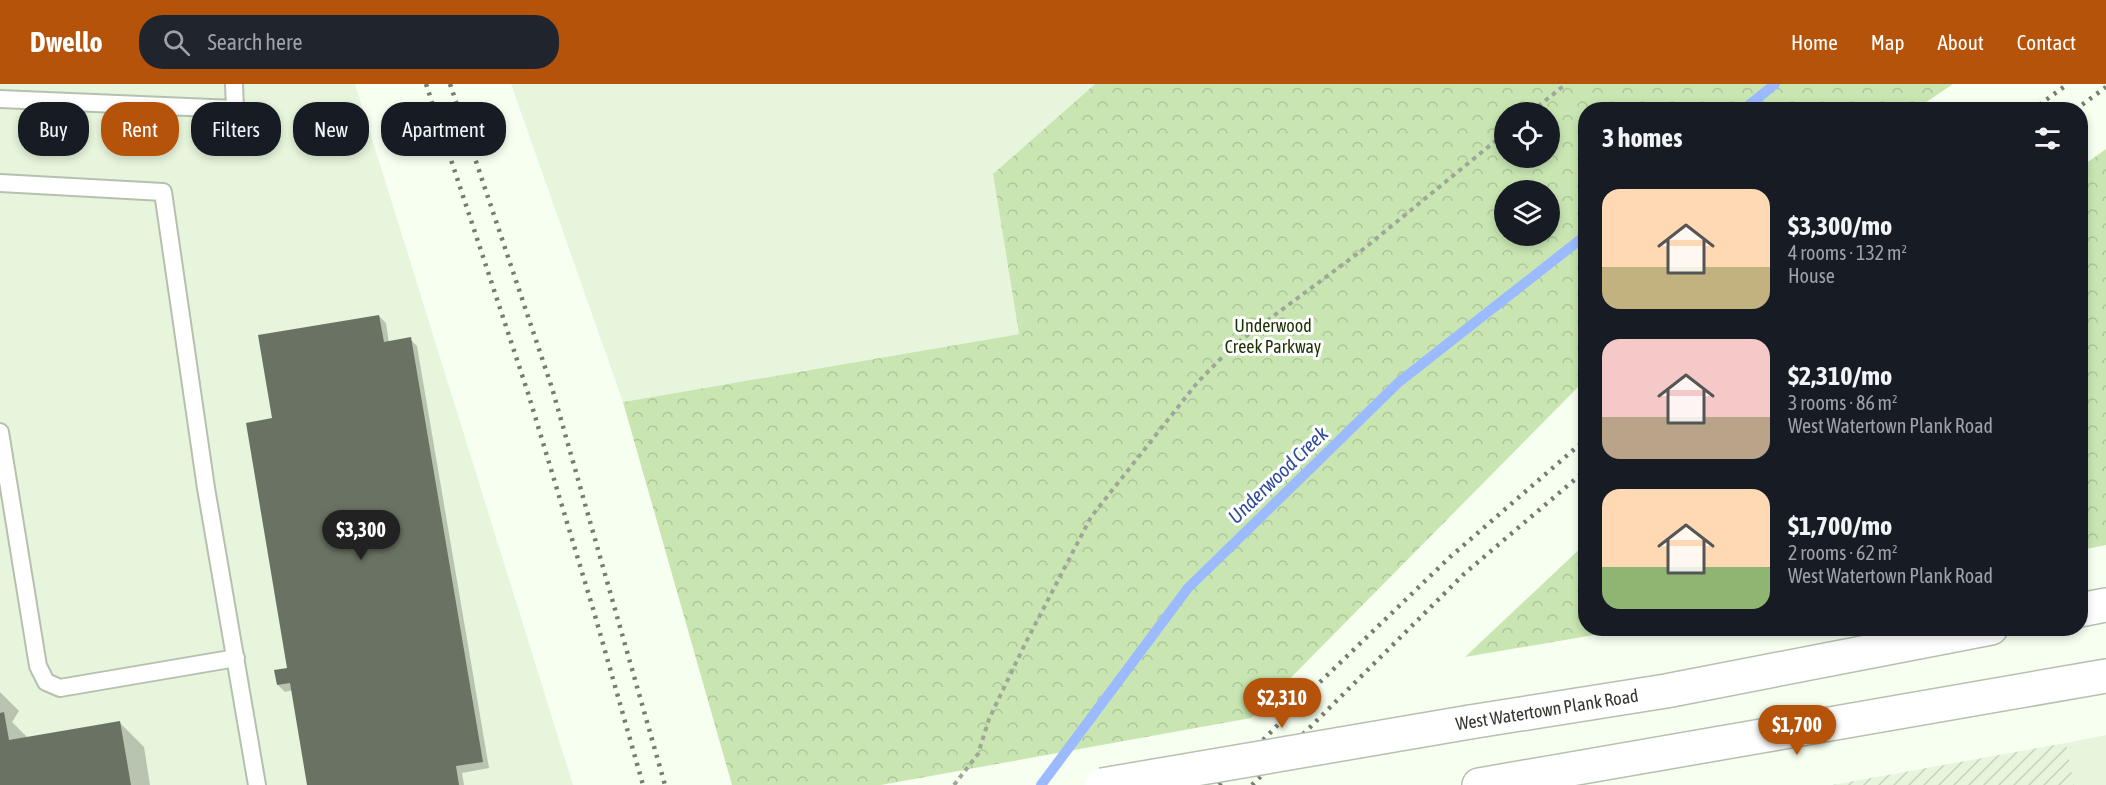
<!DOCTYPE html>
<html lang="en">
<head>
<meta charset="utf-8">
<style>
  body { margin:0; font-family:"Asap Condensed",sans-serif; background:#20242c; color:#f1f3f6; height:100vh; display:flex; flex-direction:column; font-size:22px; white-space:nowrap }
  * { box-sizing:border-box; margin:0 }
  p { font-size:20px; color:#9ea1a6 }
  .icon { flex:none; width:33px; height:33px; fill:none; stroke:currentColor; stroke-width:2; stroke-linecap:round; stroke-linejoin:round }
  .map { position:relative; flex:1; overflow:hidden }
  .sheet { position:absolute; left:1578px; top:18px; width:510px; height:534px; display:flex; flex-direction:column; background:#171b24; border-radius:24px; box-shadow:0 3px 9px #0003 }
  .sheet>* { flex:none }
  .hud { position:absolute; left:18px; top:18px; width:570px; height:54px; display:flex; gap:12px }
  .buttons { position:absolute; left:1494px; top:18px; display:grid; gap:12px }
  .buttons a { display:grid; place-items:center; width:66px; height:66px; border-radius:50%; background:#171b24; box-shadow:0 3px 9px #0003; font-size:30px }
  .price { position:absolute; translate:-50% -51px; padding:0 14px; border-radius:21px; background:#b45309; color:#fff; font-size:20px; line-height:39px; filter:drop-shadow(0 2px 3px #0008) }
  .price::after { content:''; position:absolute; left:50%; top:36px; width:18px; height:14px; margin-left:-9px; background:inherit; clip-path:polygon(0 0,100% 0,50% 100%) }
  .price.selected { background:#222; color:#fff }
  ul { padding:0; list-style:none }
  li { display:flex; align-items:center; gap:18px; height:150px; padding:0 24px }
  li span { display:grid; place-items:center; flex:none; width:168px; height:120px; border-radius:18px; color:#555 }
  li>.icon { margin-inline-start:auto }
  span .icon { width:72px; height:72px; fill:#fffc; stroke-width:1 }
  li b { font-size:26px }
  h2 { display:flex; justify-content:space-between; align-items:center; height:72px; padding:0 24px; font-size:26px }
  .pill { padding:0 21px; border-radius:24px; background:#171b24; box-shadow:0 3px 9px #0003; font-size:21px; line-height:54px }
  .pill.selected { background:#b45309; color:#fff }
  header { display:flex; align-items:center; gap:36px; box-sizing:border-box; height:84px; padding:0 30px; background:#b45309; color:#fff }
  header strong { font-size:28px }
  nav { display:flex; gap:33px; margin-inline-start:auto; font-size:21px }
  .search { width:420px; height:54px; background:#20242c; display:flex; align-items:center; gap:15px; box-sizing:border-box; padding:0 21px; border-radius:24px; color:#9ea1a6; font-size:22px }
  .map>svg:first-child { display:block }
  .built { fill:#e7f5dc }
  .industrial { fill:url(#industrial-furrows) }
  .park { fill:url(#park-crowns); fill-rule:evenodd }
  .shadow { fill:#0003 }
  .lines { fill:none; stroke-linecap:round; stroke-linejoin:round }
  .stream { stroke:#9bbaff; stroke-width:10 }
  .building { fill:#6a7363 }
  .service-casing { stroke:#b6c0af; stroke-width:20 }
  .tertiary-casing { stroke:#b6c0af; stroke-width:36 }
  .path { stroke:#9fa69a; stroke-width:4; stroke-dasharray:4.5 4.5; stroke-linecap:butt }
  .service { stroke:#fff; stroke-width:16 }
  .tertiary { stroke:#fff; stroke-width:33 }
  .rail { stroke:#777c72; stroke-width:4.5; stroke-dasharray:3 6; stroke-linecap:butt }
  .tertiary-bridge-casing { stroke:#b6c0af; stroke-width:36; stroke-linecap:butt }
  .tertiary-bridge { stroke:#fff; stroke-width:33 }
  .labels { text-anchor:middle; stroke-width:6; stroke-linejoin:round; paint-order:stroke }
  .park-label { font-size:18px; fill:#1a3100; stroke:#fff }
  .street-label { font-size:18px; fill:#33372f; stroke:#fff }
  .water-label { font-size:20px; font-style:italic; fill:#2c4b9a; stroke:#fff }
</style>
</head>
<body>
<header>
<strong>Dwello</strong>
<div class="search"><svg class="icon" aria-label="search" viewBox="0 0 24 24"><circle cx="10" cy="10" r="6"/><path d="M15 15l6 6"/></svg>Search here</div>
<nav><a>Home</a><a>Map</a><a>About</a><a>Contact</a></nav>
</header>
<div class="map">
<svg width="2106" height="701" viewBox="0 0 2106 701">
  <defs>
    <pattern id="industrial-furrows" width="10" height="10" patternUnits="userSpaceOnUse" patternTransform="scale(1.5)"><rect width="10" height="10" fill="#e7f5dc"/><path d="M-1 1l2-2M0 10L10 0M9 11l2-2" fill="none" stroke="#c7d3bd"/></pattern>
    <pattern id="park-crowns" width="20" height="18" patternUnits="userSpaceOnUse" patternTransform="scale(1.5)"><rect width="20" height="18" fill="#c9e6b2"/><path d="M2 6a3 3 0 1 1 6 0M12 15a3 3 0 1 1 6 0" fill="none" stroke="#adc699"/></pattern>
  </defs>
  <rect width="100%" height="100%" fill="#f6fff0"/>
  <path class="built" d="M 0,0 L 355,0 L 573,701 L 0,701 Z
    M 511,0 L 1095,0 L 993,90 L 1019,250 L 623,318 Z
    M 2106,651 L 2106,701 L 2074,701 L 2066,659 Z"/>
  <path class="industrial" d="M 2066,659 L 2074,701 L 1832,701 Z"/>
  <path class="park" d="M 1095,0 L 1953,0 L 1916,25 L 1586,26 L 1585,296 L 1251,634 L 881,701 L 732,701 L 623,318 L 1019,250 L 993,90 ZM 1550,28 L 1550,74 L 1504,74 L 1504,28 ZM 1550,106 L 1550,152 L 1504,152 L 1504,106 Z
    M 2106,65 L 2106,461 L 2081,466 L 2081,83 Z
    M 1585,460 L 1586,544 L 1629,545 L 1465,573 Z"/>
  <path class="shadow" d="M 379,232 L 386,239 L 389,259 L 410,255 L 417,262 L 489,684 L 462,689 L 464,701 L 308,701 L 293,606 L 285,608 L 278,601 L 289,585 L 274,335 Z
    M 0,608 L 19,627 L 12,638 L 28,654 L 120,639 L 144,663 L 150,701 L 0,701 Z"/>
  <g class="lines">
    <path class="stream" d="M 1743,26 L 1775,0
      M 1041,701 L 1188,504 L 1399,298 L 1586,151"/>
  </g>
  <path class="building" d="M 379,231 L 384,258 L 411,253 L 483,678 L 456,682 L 459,701 L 307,701 L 290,599 L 277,601 L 274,586 L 287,584 L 246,339 L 272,334 L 258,251 Z
    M 4,628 L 9,656 L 120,637 L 131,701 L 0,701 L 0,629 Z"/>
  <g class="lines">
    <defs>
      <path id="service" d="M 0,15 L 235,25 L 234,0
        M 0,99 L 163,108 L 206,404 L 257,701
        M 0,348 L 38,582 L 46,598 L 60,604 L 236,574"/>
      <path id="tertiary" d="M 2080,526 L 2106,521
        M 1470,638 L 1666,607 L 1991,544
        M 1479,701 L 2106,592"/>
    </defs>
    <use href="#service" class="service-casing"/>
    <use href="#tertiary" class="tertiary-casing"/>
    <path class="path" d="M 1531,28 L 1566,0
      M 954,701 L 978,670 L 989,635 L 1025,560 L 1091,433 L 1197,299 L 1233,262 L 1361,167 L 1504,50"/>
    <use href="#service" class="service"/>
    <use href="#tertiary" class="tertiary"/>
    <path class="rail" d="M 426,0 L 528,309 L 594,528 L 643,701
      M 450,0 L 552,304 L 665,701
      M 2032,26 L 2068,0
      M 2075,26 L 2106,3
      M 1219,701 L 1317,601 L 1450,473 L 1586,355
      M 1252,701 L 1464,490 L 1586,386"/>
    <defs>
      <path id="tertiary-bridge" d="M 1102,701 L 1470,638"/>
    </defs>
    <use href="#tertiary-bridge" class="tertiary-bridge-casing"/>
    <use href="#tertiary-bridge" class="tertiary-bridge"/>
  </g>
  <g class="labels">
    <g class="park-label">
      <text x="1273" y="248">Underwood<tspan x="1273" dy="21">Creek Parkway</tspan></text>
    </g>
    <g class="street-label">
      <text transform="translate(1547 626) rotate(-9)" y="6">West Watertown Plank Road</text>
    </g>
    <g class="water-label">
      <text transform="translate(1278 391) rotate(-44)" y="7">Underwood Creek</text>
    </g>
  </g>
</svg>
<div class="buttons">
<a><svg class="icon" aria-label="locate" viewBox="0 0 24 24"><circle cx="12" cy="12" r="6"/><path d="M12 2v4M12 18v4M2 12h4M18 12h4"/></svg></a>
<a><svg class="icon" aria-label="layers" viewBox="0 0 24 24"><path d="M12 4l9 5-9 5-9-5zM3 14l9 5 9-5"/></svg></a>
</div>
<b class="price selected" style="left:361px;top:477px">$3,300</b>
<b class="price" style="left:1282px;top:645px">$2,310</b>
<b class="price" style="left:1797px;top:672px">$1,700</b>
<div class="hud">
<a class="pill">Buy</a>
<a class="pill selected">Rent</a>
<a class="pill">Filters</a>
<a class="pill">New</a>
<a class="pill">Apartment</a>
</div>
<section class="sheet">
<h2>3 homes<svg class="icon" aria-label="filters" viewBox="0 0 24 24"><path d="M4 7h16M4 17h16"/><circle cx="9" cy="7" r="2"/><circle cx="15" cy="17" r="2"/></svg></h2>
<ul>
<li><span style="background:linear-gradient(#ffd9b3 65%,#c2b280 0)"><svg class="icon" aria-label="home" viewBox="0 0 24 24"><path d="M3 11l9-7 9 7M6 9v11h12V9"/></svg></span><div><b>$3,300/mo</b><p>4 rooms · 132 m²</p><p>House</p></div></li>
<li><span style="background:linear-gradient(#f6c9c9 65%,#b9a48a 0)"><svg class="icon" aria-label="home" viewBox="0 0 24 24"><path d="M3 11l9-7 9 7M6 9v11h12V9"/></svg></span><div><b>$2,310/mo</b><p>3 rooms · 86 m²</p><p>West Watertown Plank Road</p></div></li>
<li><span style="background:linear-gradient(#ffd9b3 65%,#8fb573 0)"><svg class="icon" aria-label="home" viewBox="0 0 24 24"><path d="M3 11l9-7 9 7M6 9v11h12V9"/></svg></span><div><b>$1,700/mo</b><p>2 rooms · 62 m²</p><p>West Watertown Plank Road</p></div></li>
</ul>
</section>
</div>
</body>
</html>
